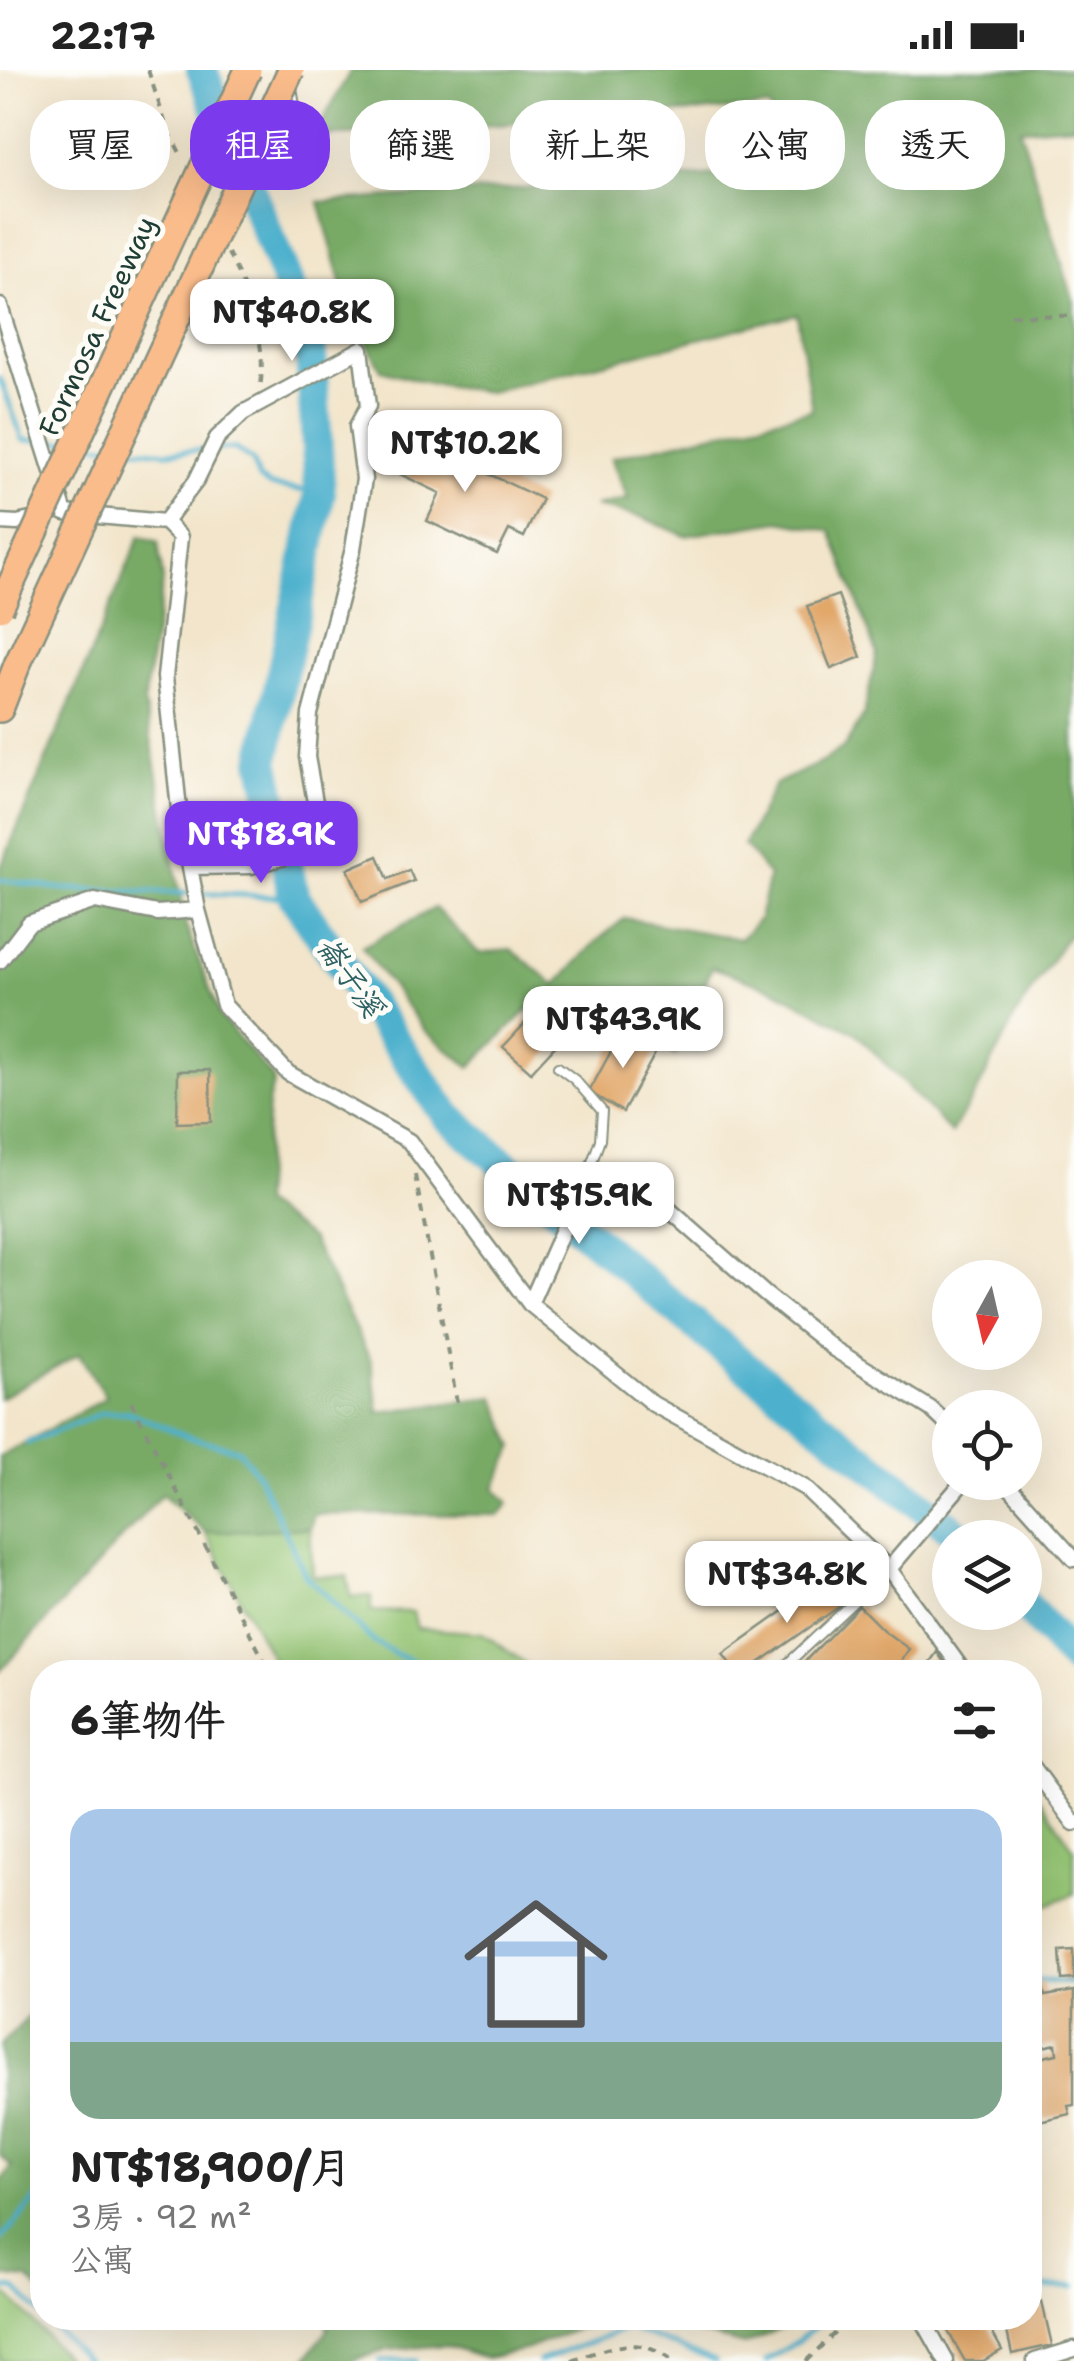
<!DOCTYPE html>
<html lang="zh-TW">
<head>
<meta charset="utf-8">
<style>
  body { margin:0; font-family:"Shantell Sans","LXGW WenKai TC",sans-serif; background:#f2f2f2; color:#222; height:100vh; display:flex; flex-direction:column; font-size:38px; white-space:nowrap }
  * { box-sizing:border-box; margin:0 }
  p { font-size:32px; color:#767676 }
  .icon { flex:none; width:55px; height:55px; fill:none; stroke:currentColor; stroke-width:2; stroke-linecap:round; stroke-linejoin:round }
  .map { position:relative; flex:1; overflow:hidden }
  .details { position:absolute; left:30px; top:1590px; width:1012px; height:670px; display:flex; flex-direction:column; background:#fff; border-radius:40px; box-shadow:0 10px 40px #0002 }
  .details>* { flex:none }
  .banner { position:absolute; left:30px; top:30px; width:1015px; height:90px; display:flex; gap:20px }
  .needle { width:65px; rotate:188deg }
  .controls { position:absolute; left:932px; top:1190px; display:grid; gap:20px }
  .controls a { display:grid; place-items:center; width:110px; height:110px; border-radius:50%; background:#fff; box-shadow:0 10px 40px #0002; font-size:50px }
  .price { position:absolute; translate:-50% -85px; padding:0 22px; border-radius:20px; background:#fff; color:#222; font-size:32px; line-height:65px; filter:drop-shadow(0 2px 5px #0008) }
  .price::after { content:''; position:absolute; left:50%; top:60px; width:30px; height:22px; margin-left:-15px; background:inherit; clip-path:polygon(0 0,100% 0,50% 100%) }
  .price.on { background:#7c3aed; color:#fff }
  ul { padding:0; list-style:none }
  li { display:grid; align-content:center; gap:20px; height:530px; padding:0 40px }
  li+li { border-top:2px solid #e0e0e0 }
  li span { display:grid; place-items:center; height:310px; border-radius:30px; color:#555 }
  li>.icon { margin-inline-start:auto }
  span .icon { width:180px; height:180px; fill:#fffc; stroke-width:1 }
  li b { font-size:42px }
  h2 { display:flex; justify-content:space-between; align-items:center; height:120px; padding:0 40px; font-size:42px }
  .tag { padding:0 35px; border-radius:40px; background:#fff; box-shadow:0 10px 40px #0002; font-size:35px; line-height:90px }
  .tag.on { background:#7c3aed; color:#fff }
  .status { display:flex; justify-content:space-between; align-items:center; height:70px; padding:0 50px; background:#fff; direction:ltr }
  .status svg { height:28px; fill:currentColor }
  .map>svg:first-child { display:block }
  .green { fill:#95c575; stroke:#5a8154; stroke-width:2.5 }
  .forest { fill:#78aa66; stroke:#4c744d; stroke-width:2.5 }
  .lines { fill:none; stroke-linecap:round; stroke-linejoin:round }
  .stream { stroke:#4eb1cd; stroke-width:5 }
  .river { stroke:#4eb1cd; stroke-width:32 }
  .building { fill:#e2a86b }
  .lane-casing { stroke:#889180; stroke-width:12 }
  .street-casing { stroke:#889180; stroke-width:19 }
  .highway-casing { stroke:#889180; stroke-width:30 }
  .path { stroke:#889180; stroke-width:4; stroke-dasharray:8 8; stroke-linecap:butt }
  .lane { stroke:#fff; stroke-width:8 }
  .street { stroke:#fff; stroke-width:14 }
  .highway { stroke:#fabc8b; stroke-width:25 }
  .highway-bridge-casing { stroke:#889180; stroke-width:30; stroke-linecap:butt }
  .highway-bridge { stroke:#fabc8b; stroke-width:25 }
  .labels { text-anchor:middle; stroke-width:10; stroke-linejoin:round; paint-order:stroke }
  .street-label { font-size:28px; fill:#1f3d34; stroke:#fdfcf7 }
  .water-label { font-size:30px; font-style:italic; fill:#2d6062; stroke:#fdfcf7 }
</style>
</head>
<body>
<div class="status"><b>22:17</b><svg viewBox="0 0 49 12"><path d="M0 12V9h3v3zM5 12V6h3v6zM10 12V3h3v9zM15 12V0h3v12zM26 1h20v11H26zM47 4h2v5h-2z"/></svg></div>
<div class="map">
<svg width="1074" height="2291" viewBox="0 0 1074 2291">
  <rect width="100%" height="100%" fill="#fdfcf7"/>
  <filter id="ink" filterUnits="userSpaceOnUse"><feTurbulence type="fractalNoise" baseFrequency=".01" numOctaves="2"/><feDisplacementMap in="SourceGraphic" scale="20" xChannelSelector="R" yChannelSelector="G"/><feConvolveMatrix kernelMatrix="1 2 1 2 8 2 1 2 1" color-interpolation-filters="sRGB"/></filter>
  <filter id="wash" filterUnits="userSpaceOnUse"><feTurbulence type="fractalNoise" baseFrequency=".0048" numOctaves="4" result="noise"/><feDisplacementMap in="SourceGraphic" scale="40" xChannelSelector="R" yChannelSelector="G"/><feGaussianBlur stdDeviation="2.25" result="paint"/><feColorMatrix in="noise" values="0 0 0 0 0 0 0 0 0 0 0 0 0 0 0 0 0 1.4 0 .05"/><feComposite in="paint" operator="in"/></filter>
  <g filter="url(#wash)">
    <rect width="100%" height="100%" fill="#f2e5cb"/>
    <path class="green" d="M 310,1458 L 313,1506 L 347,1506 L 351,1527 L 371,1526 L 371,1541 L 413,1542 L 417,1558 L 482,1563 L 538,1602 L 279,1602 L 205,1462 Z
      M 1030,1715 L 1074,1779 L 1074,1824 L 1030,1842 Z
      M 8,2225 L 69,2291 L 0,2291 L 0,2226 Z"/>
    <path class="forest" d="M 351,0 L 1074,0 L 1074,55 L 1020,59 L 1074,232 L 1074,863 L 1066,868 L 1017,943 L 977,1022 L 951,1063 L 856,963 L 773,919 L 712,897 L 675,985 L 624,950 L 597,969 L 573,943 L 537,931 L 470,997 L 426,962 L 362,877 L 435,838 L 479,883 L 511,879 L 556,915 L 597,871 L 625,848 L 740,869 L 759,849 L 769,806 L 744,775 L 775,714 L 822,692 L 845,676 L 864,645 L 877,583 L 831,461 L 780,451 L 685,466 L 644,448 L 595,436 L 628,429 L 611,388 L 812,340 L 797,244 L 489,322 L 432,314 L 381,300 L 348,237 L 319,132 L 794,100 L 793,71 L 768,37 L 314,67 Z
      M 140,466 L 158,472 L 163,511 L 144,632 L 186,856 L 220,946 L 274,1010 L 268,1033 L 262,1134 L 311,1168 L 371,1291 L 379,1342 L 495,1327 L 514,1376 L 495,1418 L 509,1433 L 499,1445 L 314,1444 L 310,1458 L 205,1462 L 162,1424 L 0,1601 L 0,1387 L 106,1327 L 79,1284 L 0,1328 L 0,799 Z
      M 42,1933 L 42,2222 L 28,2209 L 0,2206 L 0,2112 L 12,2097 L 0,2086 L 0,1976 Z
      M 324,2248 L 804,2248 L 745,2275 L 643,2249 L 574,2260 L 527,2279 L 486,2288 L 446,2275 L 387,2280 L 350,2291 L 304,2291 L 328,2259 Z"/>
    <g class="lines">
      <path class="stream" d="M 0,308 L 23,370 L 69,372
        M 85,374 L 108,376
        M 124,378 L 166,382 L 234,378 L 252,391 L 259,409 L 271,416 L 320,423
        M 0,810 L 63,819 L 294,827
        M 27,1373 L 102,1343 L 128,1342 L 189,1367 L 239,1380 L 258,1405 L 306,1506 L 373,1571 L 397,1585 L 443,1602
        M 1030,1910 L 1074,1913
        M 0,2170 L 42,2122
        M 0,2217 L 16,2219 L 42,2245
        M 1030,2217 L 1074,2217
        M 45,2248 L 87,2291
        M 380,2291 L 416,2291
        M 539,2291 L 628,2258 L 715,2291
        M 766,2291 L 798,2271 L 825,2248"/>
      <path class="river" d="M 202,0 L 310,269 L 320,423 L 264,690 L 294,827 L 448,1047 L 730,1284 L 963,1468
        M 1025,1535 L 1074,1590"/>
    </g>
    <g id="blocks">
      <path class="building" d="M 401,363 L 542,429 L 524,467 L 509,460 L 497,484 L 427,451 L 440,423 L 385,397 Z
        M 838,525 L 861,587 L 831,599 L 807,536 Z
        M 378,786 L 388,809 L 409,800 L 414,811 L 362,832 L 348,799 Z
        M 556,943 L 572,958 L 531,1002 L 503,977 L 529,949 L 541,960 Z
        M 622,961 L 657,980 L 623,1042 L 589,1022 Z
        M 210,1000 L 211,1052 L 177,1053 L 178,1001 Z
        M 833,1506 L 850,1529 L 746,1602 L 736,1602 L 723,1584 Z
        M 859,1536 L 883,1560 L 909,1579 L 894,1602 L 859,1600 L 857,1602 L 794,1602 Z
        M 937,1582 L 951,1602 L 923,1602 Z
        M 1074,1879 L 1074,1909 L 1062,1910 L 1060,1880 Z
        M 1042,1912 L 1045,1926 L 1074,1921 L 1074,2035 L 1068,2036 L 1070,2044 L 1030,2053 L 1030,1990 L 1057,1984 L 1056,1974 L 1030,1980 L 1030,1914 Z
        M 1042,2232 L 1052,2275 L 1012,2284 L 1004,2248 L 1030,2248 L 1030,2235 Z
        M 944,2248 L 984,2248 L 1002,2280 L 983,2291 L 965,2291 L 941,2249 Z"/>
    </g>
  </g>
  <g filter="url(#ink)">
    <use href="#blocks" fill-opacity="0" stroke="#889180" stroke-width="2.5"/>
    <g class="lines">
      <defs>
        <path id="lane" d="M 292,18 L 305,97
          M 558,997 L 575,1010 L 602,1041 L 600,1070 L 588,1103
          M 785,1596 L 889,1499"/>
        <path id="street" d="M 0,236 L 65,443 L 165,452 L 180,467 L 165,607 L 179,739 L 198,840 L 224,935 L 288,1003 L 409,1071 L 530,1234 L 653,1334 L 805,1418 L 889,1499 L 964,1602
          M 0,452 L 17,453 L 40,448
          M 165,452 L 196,411 L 217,368 L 243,343 L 361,279 L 368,336 L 357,356 L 364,409 L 353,479 L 310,644 L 307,687 L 323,777 L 251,796 L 190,797
          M 0,891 L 29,853 L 95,831 L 157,843 L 198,840
          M 530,1234 L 588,1103 L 665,1136 L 765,1224 L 834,1279 L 931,1339 L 950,1357
          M 1005,1412 L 1074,1489
          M 889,1499 L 963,1412
          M 1030,1693 L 1074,1753
          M 922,2248 L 946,2291
          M 1035,2291 L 1074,2279"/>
        <path id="highway" d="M 0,639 L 17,595"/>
      </defs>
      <use href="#lane" class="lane-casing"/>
      <use href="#street" class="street-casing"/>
      <use href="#highway" class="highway-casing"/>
      <path class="path" d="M 148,0 L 166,55 L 183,89
        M 228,183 C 248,223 268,272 260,318
        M 1011,245 L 1074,246
        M 415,1105 L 457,1332
        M 131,1332 L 270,1602
        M 572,2291 C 610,2277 637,2264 672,2291
        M 806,2291 L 850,2248"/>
      <use href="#lane" class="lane"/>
      <use href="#street" class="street"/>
      <use href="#highway" class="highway"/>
      <defs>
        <path id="highway-bridge" d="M 0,538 L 248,0
          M 17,595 L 291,0"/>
      </defs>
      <use href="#highway-bridge" class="highway-bridge-casing"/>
      <use href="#highway-bridge" class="highway-bridge"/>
    </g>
  </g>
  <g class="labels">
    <g class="street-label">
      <text transform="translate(97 256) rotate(-65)" y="10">Formosa Freeway</text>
    </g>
    <g class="water-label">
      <text transform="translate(350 907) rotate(55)" y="10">崙子溪</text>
    </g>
  </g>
</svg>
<div class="controls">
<a><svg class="needle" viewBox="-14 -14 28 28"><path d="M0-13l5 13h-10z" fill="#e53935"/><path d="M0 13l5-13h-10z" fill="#767676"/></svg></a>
<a><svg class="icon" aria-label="locate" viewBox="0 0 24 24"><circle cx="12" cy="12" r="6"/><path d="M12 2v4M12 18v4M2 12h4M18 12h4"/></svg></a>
<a><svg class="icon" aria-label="layers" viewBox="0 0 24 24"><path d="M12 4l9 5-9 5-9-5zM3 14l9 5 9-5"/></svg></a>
</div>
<b class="price" style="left:292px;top:294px">NT$40.8K</b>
<b class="price" style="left:465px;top:425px">NT$10.2K</b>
<b class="price on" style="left:261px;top:816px">NT$18.9K</b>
<b class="price" style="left:623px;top:1001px">NT$43.9K</b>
<b class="price" style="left:579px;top:1177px">NT$15.9K</b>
<b class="price" style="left:787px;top:1556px">NT$34.8K</b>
<div class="banner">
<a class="tag">買屋</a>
<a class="tag on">租屋</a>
<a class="tag">篩選</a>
<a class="tag">新上架</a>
<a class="tag">公寓</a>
<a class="tag">透天</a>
</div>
<section class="details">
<h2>6筆物件<svg class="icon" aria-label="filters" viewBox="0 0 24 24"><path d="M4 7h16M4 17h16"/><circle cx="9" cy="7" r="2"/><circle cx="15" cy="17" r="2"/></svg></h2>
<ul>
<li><span style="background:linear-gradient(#a9c7e8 75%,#7fa58c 0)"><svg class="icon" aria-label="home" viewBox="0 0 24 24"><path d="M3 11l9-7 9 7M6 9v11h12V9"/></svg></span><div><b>NT$18,900/月</b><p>3房 · 92 m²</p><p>公寓</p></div></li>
</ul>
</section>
</div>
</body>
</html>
